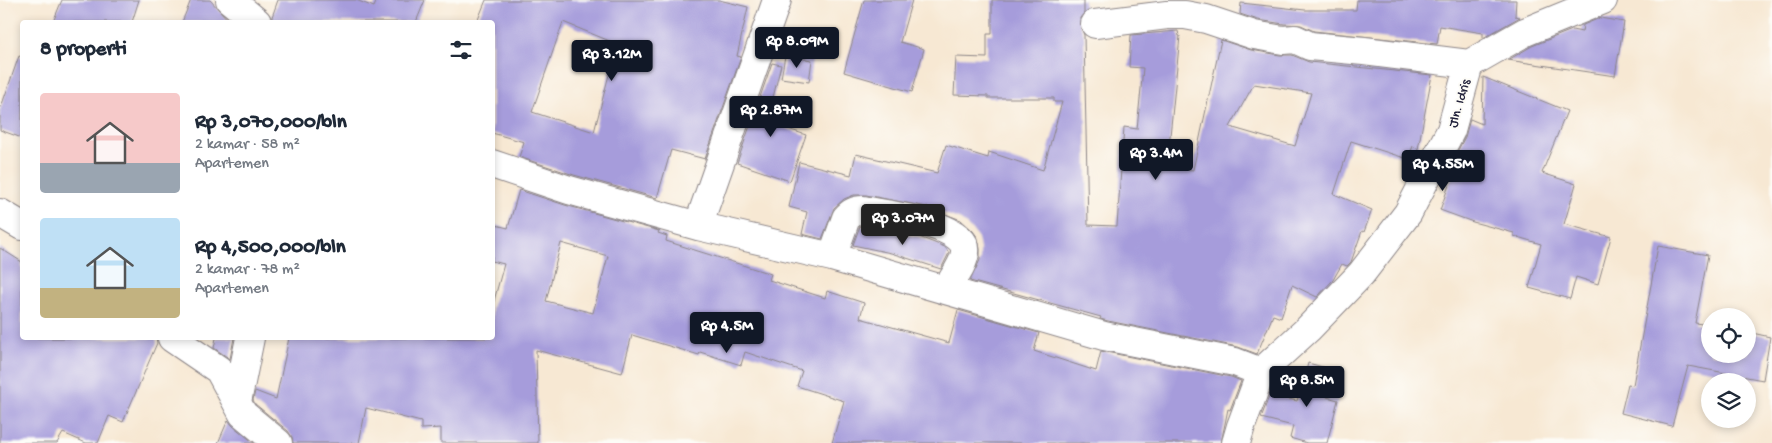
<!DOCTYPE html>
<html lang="id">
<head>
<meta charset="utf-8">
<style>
  body { margin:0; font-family:"Gochi Hand",sans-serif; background:#f2f2f3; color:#1f2937; height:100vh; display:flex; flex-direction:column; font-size:19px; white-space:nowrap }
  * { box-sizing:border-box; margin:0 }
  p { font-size:16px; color:#747a83 }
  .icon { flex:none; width:28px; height:28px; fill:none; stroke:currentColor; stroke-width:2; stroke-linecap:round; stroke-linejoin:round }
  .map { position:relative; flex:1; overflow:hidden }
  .details { position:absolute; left:20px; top:20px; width:475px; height:320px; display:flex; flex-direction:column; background:#fff; border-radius:5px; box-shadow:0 2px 8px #0003 }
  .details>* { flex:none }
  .tools { position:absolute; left:1701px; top:308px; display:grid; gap:10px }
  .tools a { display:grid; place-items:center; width:55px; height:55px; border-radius:50%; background:#fff; box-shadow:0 2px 8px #0003; font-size:25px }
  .price { position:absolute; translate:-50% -42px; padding:0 11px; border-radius:5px; background:#111827; color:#fff; font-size:16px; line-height:32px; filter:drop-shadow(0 1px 2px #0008) }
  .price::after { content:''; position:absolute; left:50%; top:30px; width:15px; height:11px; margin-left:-8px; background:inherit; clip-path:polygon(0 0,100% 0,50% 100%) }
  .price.current { background:#222; color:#fff }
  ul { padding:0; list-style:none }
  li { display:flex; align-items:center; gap:15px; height:125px; padding:0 20px }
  li span { display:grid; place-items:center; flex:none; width:140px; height:100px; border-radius:5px; color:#555 }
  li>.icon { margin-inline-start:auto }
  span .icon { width:60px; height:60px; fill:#fffc; stroke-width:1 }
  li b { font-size:21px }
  h2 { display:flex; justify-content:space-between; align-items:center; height:60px; padding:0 20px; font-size:21px }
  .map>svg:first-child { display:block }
  .building { fill:#a69cdb; fill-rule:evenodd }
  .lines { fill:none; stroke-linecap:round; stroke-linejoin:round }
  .minor-casing { stroke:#8c8587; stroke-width:30 }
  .minor { stroke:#fff; stroke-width:28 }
  .labels { text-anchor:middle; stroke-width:4; stroke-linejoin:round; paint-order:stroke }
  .street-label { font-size:14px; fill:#22223b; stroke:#fdfcf7 }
</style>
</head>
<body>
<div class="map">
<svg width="1772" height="443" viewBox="0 0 1772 443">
  <rect width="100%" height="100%" fill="#fdfcf7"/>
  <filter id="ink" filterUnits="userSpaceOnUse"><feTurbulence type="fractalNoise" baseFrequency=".02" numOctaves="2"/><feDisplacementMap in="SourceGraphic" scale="10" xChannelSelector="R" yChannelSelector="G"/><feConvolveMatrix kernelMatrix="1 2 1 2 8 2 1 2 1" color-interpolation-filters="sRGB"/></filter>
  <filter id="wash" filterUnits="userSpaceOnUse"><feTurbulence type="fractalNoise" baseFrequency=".0096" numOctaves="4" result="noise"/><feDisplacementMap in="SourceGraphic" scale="20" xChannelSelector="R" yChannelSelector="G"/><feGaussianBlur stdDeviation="1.12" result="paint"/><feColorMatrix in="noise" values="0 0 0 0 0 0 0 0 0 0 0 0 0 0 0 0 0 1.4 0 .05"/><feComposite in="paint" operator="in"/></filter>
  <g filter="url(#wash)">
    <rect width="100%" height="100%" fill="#f7e8d3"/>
    <g id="blocks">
      <path class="building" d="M 62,0 L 139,0 L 132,22 L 53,22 Z
        M 191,0 L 210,0 L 230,22 L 182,22 Z
        M 278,0 L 356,0 L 374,7 L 377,0 L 425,0 L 416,22 L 272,22 L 272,17 Z
        M 486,0 L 719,0 L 748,7 L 737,56 L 741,57 L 705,159 L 671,150 L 657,198 L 574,175 L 519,157 L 524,142 L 492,133 L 492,22 L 477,22 ZM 563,22 L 617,44 L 594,132 L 532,112 Z
        M 864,0 L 912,0 L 900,42 L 924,49 L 912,92 L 844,72 Z
        M 992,0 L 1084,0 L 1084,13 L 1080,18 L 1080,25 L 1084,35 L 1088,225 L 1117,226 L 1124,127 L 1137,129 L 1143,68 L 1129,67 L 1131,35 L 1178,31 L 1179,36 L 1180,36 L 1167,166 L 1193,170 L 1221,40 L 1251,50 L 1280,55 L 1292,55 L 1309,62 L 1432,75 L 1418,149 L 1413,146 L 1408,159 L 1351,141 L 1334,194 L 1372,210 L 1364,232 L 1362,231 L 1351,262 L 1347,266 L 1342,264 L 1333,280 L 1317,297 L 1292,285 L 1281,318 L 1273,315 L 1257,354 L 1238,347 L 1108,321 L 1100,319 L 1101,317 L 970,281 L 980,260 L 980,249 L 978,238 L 973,231 L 961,220 L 927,207 L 866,195 L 854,195 L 844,199 L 834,208 L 822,239 L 802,234 L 807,212 L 789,207 L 799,162 L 851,175 L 856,154 L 937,173 L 946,145 L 988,158 L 989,152 L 1043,170 L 1062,102 L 1054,102 L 1054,98 L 988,98 L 988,96 L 954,95 L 956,57 L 987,58 L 987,34 L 992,34 ZM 1254,84 L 1311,93 L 1295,146 L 1230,127 Z
        M 1357,0 L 1516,0 L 1515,16 L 1520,17 L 1483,38 L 1483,33 L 1440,26 L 1437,44 L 1314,31 L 1301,25 L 1284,24 L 1258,20 L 1240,14 L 1241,3 L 1305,10 L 1356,10 Z
        M 1600,18 L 1624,22 L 1615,76 L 1508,60 L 1532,46 L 1572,30 L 1582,32 L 1583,25 Z
        M 19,56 L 22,57 L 22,138 L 0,130 L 0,110 Z
        M 785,56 L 812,60 L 809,82 L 781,78 Z
        M 772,63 L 781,65 L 767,122 L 806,135 L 790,181 L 737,163 Z
        M 1483,77 L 1567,111 L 1542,173 L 1576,184 L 1564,224 L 1611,237 L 1598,284 L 1576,277 L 1570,299 L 1529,288 L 1541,244 L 1514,236 L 1514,233 L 1473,222 L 1440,210 L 1457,163 L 1452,161 L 1465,137 L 1470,119 L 1482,124 Z
        M 519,190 L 565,205 L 659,231 L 658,233 L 667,236 L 666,241 L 771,274 L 769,280 L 825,298 L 827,291 L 864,303 L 860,318 L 949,343 L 958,310 L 1039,333 L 1034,351 L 1096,371 L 1101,351 L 1231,377 L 1241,381 L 1230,410 L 1228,409 L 1221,443 L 832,443 L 844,401 L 797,386 L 802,371 L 745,352 L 741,365 L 700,352 L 699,355 L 632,335 L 622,373 L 536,350 L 538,443 L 441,443 L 441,428 L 421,429 L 421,422 L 366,408 L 359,443 L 293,443 L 292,437 L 288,431 L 255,404 L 253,400 L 255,391 L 276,399 L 289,338 L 492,338 L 492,308 L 504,264 L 492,261 L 492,224 L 508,228 ZM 561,243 L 608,256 L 593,313 L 546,301 Z
        M 860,226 L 919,237 L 945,247 L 949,253 L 941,269 L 891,253 L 853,245 Z
        M 1658,246 L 1708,255 L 1695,323 L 1710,325 L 1710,354 L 1748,354 L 1748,332 L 1770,337 L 1763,380 L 1688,366 L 1672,426 L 1621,413 L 1628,384 L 1633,385 Z
        M 0,248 L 22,262 L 22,338 L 156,338 L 157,343 L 123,422 L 109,416 L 98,443 L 86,443 L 63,433 L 57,443 L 0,443 Z
        M 216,338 L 234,338 L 230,359 L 214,348 Z
        M 1308,363 L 1334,370 L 1327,397 L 1338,400 L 1327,443 L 1307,443 L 1290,438 L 1293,426 L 1261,418 L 1270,394 L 1297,401 L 1300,390 L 1301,391 Z
        M 228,420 L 233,426 L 254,443 L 218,443 Z"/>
    </g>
  </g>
  <g filter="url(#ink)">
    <use href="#blocks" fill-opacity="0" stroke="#8c8587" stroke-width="1"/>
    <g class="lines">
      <defs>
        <path id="minor" d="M 230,0 L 257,22
          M 1095,24 L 1167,15 L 1185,15 L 1206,19 L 1254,35 L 1283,40 L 1295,39 L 1310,46 L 1364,51 L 1469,64
          M 492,164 L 569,190 L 698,226 L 832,257 L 1104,336 L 1235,362 L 1261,372 L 1241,426 L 1236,443
          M 0,213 L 22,226
          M 698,226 L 777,0
          M 832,257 L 846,218 C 851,212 855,210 863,210 C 884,214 969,224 965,252 C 964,265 952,279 946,290
          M 172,338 L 219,370 L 243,414 L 278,443
          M 1261,372 L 1308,329 L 1361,274 L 1408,213 L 1451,130 L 1469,64 L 1525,32 L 1603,0
          M 237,402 L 250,338"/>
      </defs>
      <use href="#minor" class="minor-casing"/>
      <use href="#minor" class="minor"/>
    </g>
  </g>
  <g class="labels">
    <g class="street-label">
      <text transform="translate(1458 103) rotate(-74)" y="5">Jln. Idris</text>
    </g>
  </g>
</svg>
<div class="tools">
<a><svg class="icon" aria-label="locate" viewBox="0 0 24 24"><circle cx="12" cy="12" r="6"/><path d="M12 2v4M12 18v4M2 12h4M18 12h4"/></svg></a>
<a><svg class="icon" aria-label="layers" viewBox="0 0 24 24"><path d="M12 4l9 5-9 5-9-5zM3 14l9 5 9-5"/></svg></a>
</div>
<b class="price" style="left:797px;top:69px">Rp 8.09M</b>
<b class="price" style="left:612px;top:82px">Rp 3.12M</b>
<b class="price" style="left:771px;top:138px">Rp 2.87M</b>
<b class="price" style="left:1156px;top:181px">Rp 3.4M</b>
<b class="price" style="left:1443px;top:192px">Rp 4.55M</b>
<b class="price current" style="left:903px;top:246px">Rp 3.07M</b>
<b class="price" style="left:727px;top:354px">Rp 4.5M</b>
<b class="price" style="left:1307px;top:408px">Rp 8.5M</b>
<section class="details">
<h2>8 properti<svg class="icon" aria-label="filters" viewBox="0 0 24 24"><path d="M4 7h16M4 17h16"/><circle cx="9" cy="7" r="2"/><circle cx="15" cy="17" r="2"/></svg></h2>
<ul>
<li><span style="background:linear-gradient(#f6c9c9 70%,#9aa5b1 0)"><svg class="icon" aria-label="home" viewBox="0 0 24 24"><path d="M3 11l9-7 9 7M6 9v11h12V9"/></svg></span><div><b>Rp 3,070,000/bln</b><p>2 kamar · 58 m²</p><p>Apartemen</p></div></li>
<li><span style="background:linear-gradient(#bfe0f5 70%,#c2b280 0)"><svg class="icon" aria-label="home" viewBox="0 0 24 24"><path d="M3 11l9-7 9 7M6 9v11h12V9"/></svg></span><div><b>Rp 4,500,000/bln</b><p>2 kamar · 78 m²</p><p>Apartemen</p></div></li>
</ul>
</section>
</div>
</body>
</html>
